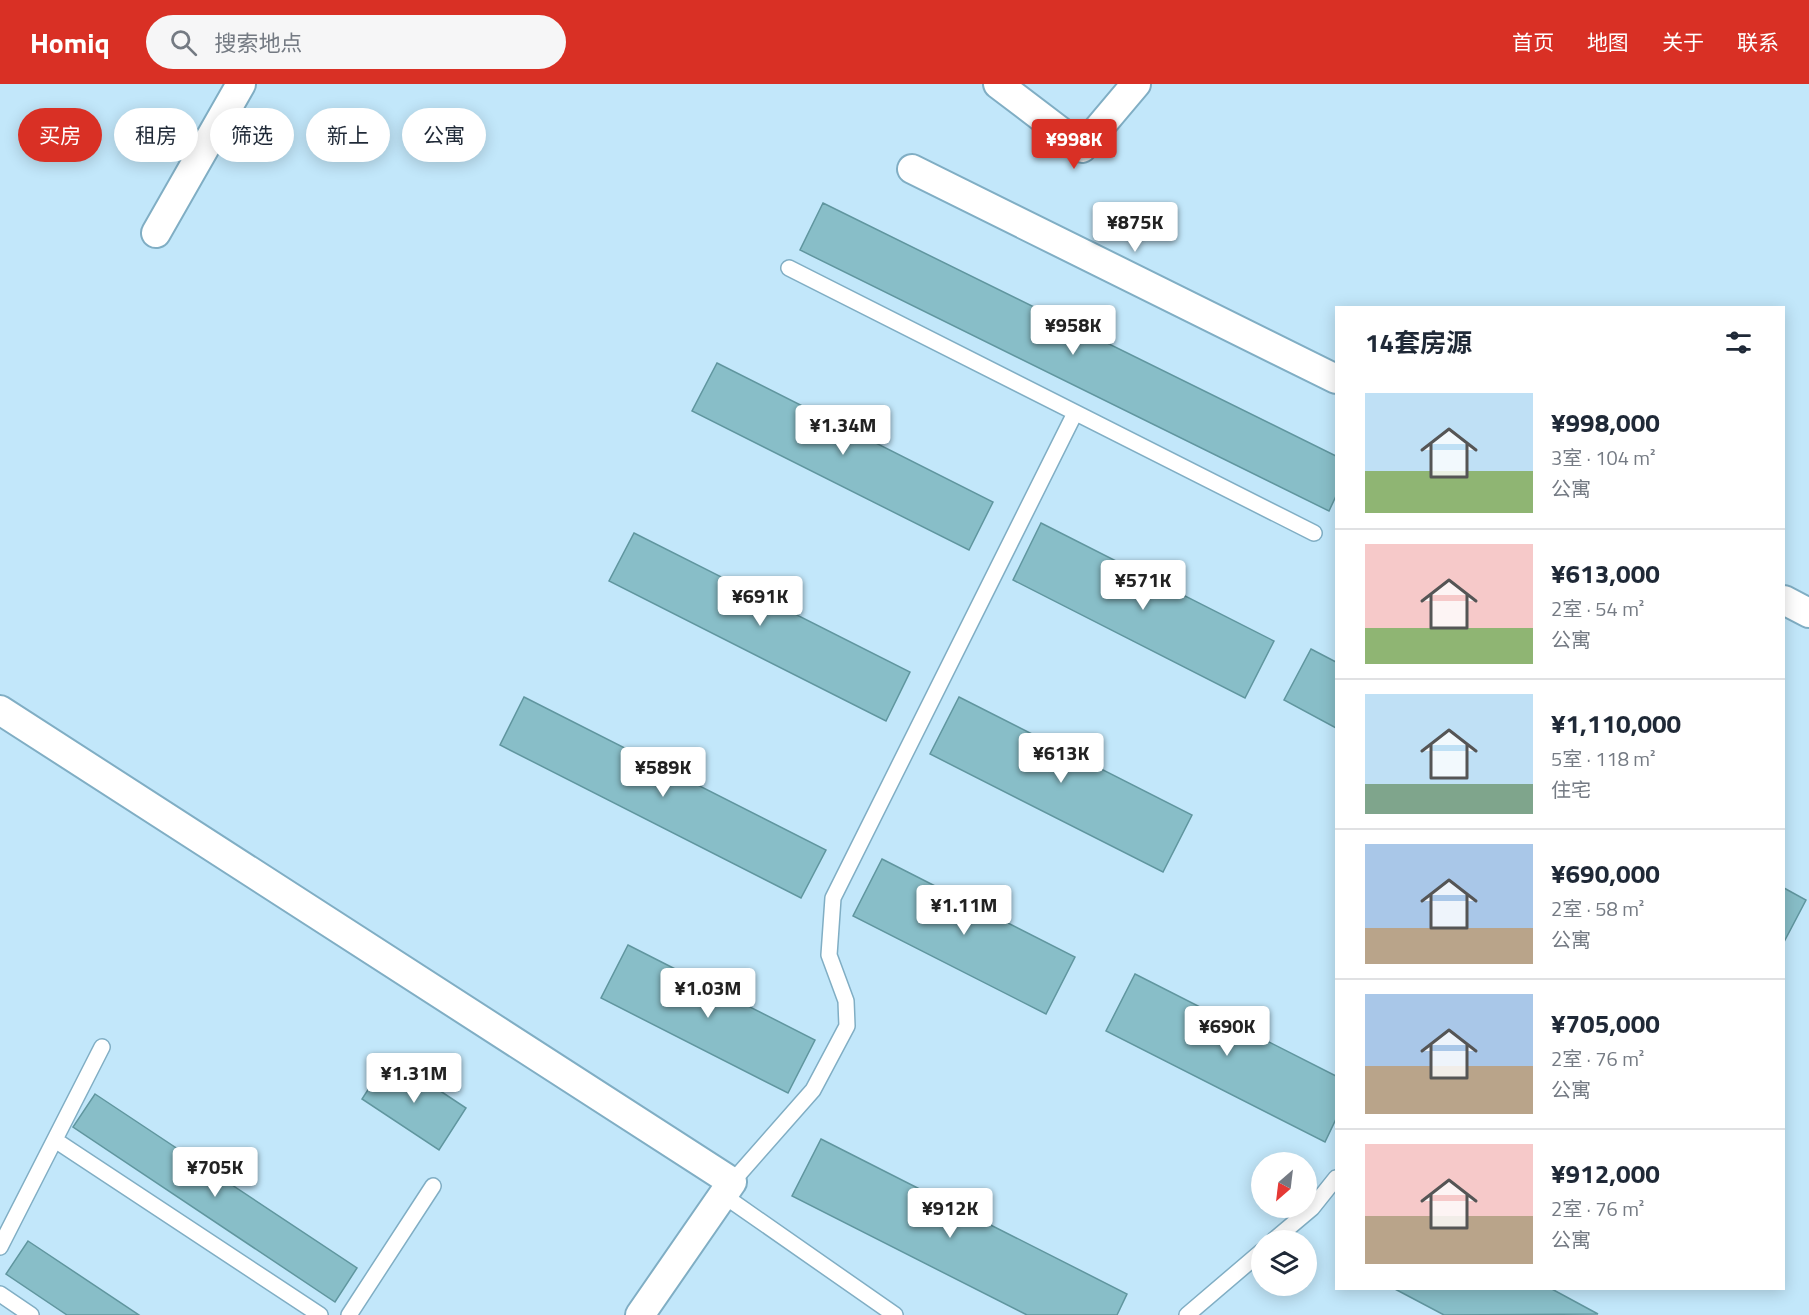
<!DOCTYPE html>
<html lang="zh">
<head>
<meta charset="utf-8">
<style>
  body { margin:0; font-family:"Titillium Web","Noto Sans SC",sans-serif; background:#f6f6f7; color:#1f2937; height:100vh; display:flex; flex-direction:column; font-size:22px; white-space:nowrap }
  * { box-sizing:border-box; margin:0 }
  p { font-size:20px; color:#747a83 }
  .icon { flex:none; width:33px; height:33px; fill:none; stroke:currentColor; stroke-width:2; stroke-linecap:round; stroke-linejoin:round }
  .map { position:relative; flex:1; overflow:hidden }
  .details { position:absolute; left:1335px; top:222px; width:450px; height:984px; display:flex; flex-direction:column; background:#fff; border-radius:0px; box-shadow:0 3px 15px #0003 }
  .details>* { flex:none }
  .hud { position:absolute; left:18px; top:24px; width:570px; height:54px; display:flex; gap:12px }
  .needle { width:39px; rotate:208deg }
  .controls { position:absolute; left:1251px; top:1068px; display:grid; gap:12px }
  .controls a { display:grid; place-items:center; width:66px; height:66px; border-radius:50%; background:#fff; box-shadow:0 3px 15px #0003; font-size:30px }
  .price { position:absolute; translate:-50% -51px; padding:0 14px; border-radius:6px; background:#fff; color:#222; font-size:20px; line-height:39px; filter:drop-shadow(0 2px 3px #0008) }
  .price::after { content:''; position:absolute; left:50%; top:36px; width:18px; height:14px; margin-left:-9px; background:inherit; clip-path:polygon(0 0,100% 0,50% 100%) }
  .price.selected { background:#d93025; color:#fff }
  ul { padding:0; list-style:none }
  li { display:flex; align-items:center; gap:18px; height:150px; padding:0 30px }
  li+li { border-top:2px solid #e0e1e3 }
  li span { display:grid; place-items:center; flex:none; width:168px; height:120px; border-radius:0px; color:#555 }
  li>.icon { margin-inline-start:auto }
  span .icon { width:72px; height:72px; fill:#fffc; stroke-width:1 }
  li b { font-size:26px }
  h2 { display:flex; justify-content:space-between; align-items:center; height:72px; padding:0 30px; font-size:26px }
  .pill { padding:0 21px; border-radius:27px; background:#fff; box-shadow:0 3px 15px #0003; font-size:21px; line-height:54px }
  .pill.selected { background:#d93025; color:#fff }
  header { display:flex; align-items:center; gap:36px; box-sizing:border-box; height:84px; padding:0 30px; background:#d93025; color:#fff }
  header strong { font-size:28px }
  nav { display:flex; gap:33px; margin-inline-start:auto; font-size:21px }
  .search { width:420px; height:54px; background:#f6f6f7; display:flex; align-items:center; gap:15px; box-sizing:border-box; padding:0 21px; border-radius:33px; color:#747a83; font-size:22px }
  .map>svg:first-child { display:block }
  .building { fill:#88bec8; stroke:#60969f; stroke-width:1.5 }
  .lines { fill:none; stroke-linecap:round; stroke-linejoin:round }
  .service-casing { stroke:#80aec4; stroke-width:18 }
  .minor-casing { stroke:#80aec4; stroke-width:32 }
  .service { stroke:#fff; stroke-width:15 }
  .minor { stroke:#fff; stroke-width:28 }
</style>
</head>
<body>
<header>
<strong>Homiq</strong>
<div class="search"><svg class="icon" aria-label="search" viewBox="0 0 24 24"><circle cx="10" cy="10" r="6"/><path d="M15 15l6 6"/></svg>搜索地点</div>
<nav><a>首页</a><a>地图</a><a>关于</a><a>联系</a></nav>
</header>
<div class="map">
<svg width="1809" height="1231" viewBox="0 0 1809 1231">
  <rect width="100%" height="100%" fill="#c2e7fa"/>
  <path class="building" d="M 823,119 L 1336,372 L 1336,412 L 1329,427 L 800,166 Z
    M 717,279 L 993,418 L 969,466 L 692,327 Z
    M 1041,439 L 1274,557 L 1245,614 L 1013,496 Z
    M 634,449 L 910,588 L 886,637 L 609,497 Z
    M 1311,565 L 1336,578 L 1336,644 L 1284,616 Z
    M 524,613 L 826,766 L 801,814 L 500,661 Z
    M 959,613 L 1192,731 L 1163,788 L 930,670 Z
    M 882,775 L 1075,873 L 1046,930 L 853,832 Z
    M 1784,804 L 1806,816 L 1784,858 Z
    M 628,861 L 815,956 L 788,1009 L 601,914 Z
    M 1135,890 L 1336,992 L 1336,1035 L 1325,1058 L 1106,947 Z
    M 389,973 L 466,1024 L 439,1066 L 362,1015 Z
    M 95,1010 L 357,1184 L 335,1218 L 73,1043 Z
    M 821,1055 L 1127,1210 L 1117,1231 L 1027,1231 L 792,1112 Z
    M 28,1157 L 139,1231 L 67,1231 L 6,1190 Z
    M 1393,1204 L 1550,1204 L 1598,1230 L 1444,1231 Z"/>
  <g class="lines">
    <defs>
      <path id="service" d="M 789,184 L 1314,449
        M 55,1056 L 320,1231
        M 732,1098 L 813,1006 L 847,942 L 846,917 L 829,871 L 833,814 L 1075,329
        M 723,1111 L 895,1231
        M 1274,1156 L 1312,1124 L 1336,1094
        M 0,1163 L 102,963
        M 0,1210 L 31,1231
        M 349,1231 L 433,1102
        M 1187,1231 L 1262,1167"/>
      <path id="minor" d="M 998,0 L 1082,64 L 1136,0
        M 912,85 L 1336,295
        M 156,149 L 241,0
        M 1784,516 L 1809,529
        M 0,626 L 732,1098 L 640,1231"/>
    </defs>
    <use href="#service" class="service-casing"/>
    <use href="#minor" class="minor-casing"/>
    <use href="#service" class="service"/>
    <use href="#minor" class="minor"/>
  </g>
</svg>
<div class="controls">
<a><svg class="needle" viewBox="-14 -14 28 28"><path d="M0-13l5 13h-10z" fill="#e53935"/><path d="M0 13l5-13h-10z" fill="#747a83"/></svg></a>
<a><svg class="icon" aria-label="layers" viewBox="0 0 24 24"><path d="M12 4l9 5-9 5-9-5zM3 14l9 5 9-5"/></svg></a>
</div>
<b class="price selected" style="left:1074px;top:86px">¥998K</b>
<b class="price" style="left:1135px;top:169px">¥875K</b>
<b class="price" style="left:1073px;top:272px">¥958K</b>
<b class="price" style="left:843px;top:372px">¥1.34M</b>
<b class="price" style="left:1143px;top:527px">¥571K</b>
<b class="price" style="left:760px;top:543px">¥691K</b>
<b class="price" style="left:1061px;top:700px">¥613K</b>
<b class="price" style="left:663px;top:714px">¥589K</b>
<b class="price" style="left:964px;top:852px">¥1.11M</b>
<b class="price" style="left:708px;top:935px">¥1.03M</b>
<b class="price" style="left:1227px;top:973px">¥690K</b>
<b class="price" style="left:414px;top:1020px">¥1.31M</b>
<b class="price" style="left:215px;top:1114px">¥705K</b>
<b class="price" style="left:950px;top:1155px">¥912K</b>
<div class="hud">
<a class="pill selected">买房</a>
<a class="pill">租房</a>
<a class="pill">筛选</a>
<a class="pill">新上</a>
<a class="pill">公寓</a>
</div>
<section class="details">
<h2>14套房源<svg class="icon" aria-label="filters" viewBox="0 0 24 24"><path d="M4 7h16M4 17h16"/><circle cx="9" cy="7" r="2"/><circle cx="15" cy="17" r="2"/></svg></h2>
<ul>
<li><span style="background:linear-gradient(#bfe0f5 65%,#8fb573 0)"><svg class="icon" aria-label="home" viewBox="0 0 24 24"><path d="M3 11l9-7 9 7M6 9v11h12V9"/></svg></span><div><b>¥998,000</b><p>3室 · 104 m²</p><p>公寓</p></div></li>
<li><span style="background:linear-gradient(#f6c9c9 70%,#8fb573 0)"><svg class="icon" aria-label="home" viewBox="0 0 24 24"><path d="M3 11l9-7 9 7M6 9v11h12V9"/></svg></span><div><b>¥613,000</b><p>2室 · 54 m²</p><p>公寓</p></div></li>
<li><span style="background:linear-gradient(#bfe0f5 75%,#7fa58c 0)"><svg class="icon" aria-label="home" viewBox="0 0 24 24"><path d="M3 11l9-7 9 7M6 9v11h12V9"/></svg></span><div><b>¥1,110,000</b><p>5室 · 118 m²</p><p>住宅</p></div></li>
<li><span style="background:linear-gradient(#a9c7e8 70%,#b9a48a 0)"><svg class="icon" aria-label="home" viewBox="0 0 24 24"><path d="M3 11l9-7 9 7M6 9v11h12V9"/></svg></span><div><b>¥690,000</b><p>2室 · 58 m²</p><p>公寓</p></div></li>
<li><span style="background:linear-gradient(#a9c7e8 60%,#b9a48a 0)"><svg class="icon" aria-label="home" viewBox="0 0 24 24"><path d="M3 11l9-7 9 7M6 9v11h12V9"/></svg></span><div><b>¥705,000</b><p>2室 · 76 m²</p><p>公寓</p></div></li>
<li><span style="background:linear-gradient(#f6c9c9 60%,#b9a48a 0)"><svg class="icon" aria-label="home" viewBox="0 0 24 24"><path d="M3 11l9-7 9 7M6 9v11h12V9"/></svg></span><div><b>¥912,000</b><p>2室 · 76 m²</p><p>公寓</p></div></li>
</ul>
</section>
</div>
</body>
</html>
